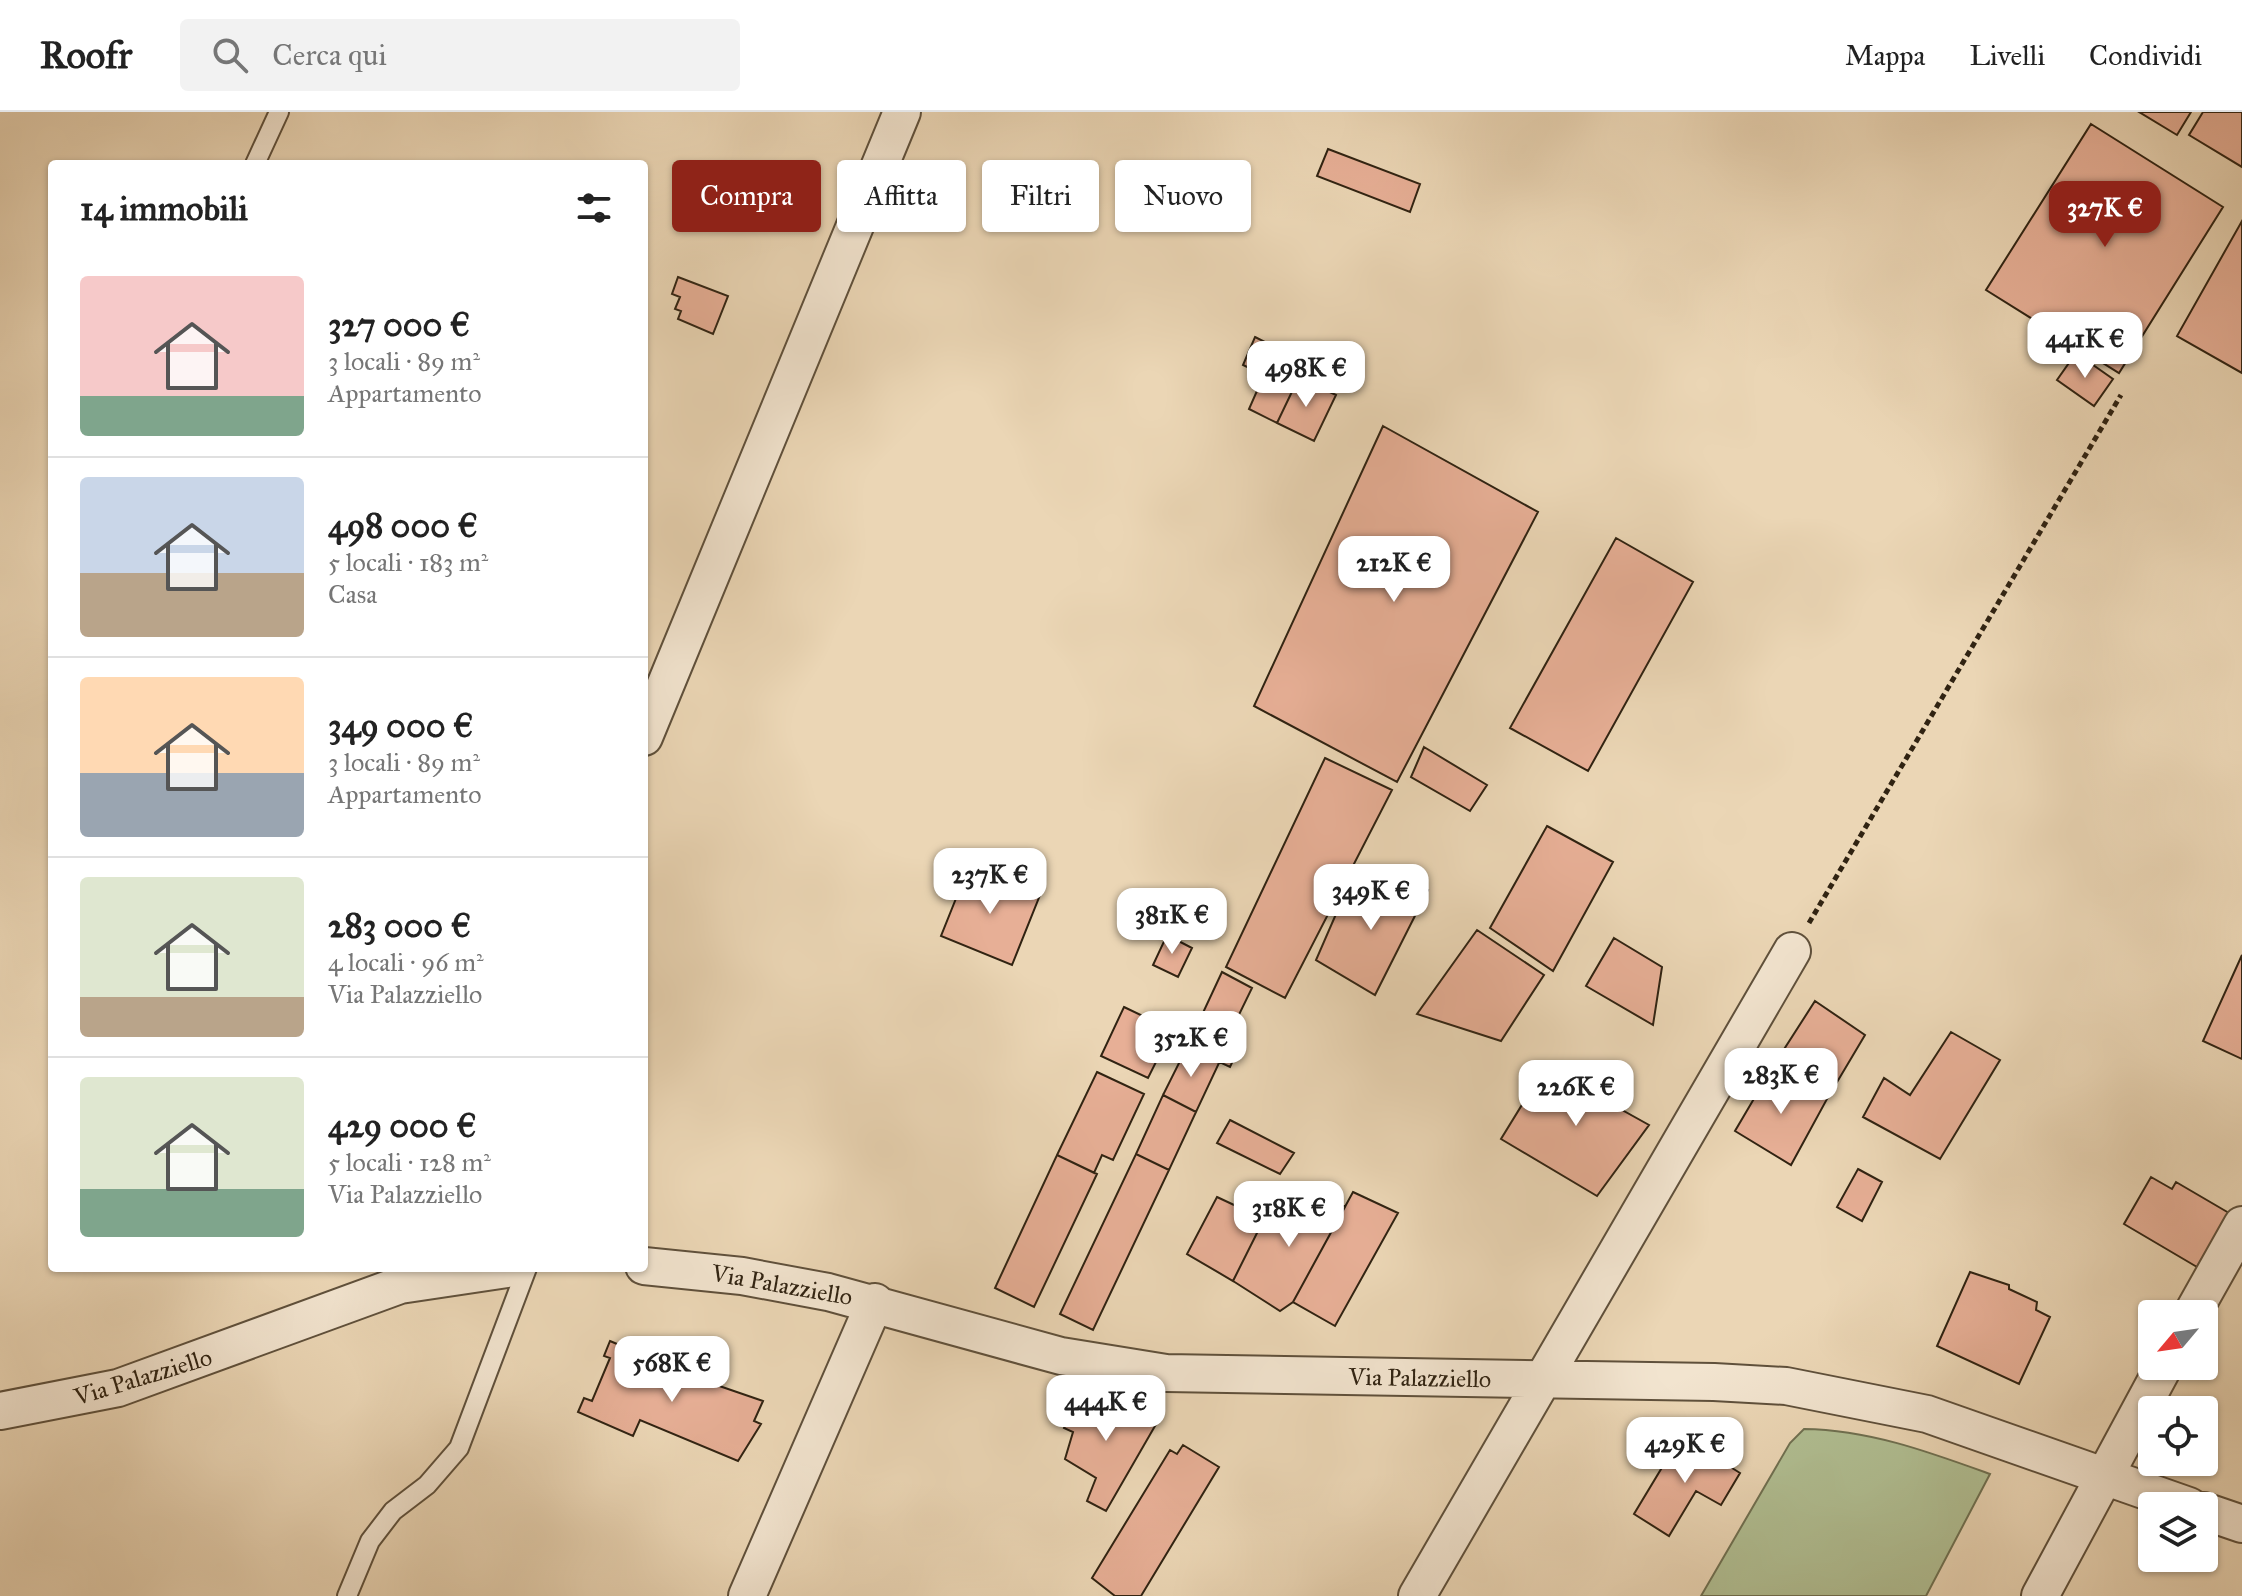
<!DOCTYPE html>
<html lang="it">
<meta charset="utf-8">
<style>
:root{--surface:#fff;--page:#f2f2f2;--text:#222;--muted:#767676;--line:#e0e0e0;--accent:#8f2418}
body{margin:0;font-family:"IM FELL Great Primer",serif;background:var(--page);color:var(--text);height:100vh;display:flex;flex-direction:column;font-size:30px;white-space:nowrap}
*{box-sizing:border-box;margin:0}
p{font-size:26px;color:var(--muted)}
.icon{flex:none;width:44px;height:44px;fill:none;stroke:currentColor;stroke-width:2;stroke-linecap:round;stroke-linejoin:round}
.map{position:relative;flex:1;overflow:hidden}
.sheet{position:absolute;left:48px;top:48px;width:600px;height:1112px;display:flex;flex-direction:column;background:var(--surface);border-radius:8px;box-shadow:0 2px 6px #0004}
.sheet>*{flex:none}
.guide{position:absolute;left:672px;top:48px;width:760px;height:72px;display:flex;gap:16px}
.needle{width:52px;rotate:241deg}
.buttons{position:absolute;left:2138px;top:1188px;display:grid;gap:16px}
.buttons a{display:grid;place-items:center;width:80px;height:80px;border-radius:8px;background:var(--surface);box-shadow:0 2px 6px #0004;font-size:40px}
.price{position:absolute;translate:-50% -68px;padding:0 18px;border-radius:16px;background:#fff;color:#222;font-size:26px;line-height:52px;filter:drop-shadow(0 2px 4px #0008)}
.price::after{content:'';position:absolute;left:50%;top:48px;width:24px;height:18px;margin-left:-12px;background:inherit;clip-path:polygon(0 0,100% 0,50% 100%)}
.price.selected{background:var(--accent);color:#fff}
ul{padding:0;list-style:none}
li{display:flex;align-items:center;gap:24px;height:200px;padding:0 32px}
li+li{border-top:2px solid var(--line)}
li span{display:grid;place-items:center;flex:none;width:224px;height:160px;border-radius:8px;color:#555}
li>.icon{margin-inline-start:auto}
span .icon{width:96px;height:96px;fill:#fffc;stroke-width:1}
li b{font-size:34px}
h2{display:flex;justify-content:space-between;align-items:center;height:96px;padding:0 32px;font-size:34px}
.tag{padding:0 28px;border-radius:8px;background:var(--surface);box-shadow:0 2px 6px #0004;font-size:28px;line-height:72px}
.tag.selected{background:var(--accent);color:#fff}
header{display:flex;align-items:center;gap:48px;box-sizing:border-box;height:112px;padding:0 40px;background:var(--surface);border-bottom:2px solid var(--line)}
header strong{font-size:38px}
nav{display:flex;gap:44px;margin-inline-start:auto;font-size:28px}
.search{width:560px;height:72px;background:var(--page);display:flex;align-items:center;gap:20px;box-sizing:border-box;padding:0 28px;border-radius:8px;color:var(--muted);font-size:30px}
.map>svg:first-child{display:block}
.green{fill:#b1bf93;stroke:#707152;stroke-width:2}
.building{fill:#e7af96;stroke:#302312;stroke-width:2}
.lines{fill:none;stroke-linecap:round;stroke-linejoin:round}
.service-casing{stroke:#5f503b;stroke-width:22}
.minor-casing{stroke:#5f503b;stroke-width:40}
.path{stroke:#302312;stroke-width:5;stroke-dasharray:6 4;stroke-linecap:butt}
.service{stroke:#f2e4cf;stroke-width:18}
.minor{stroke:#f2e4cf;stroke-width:36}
.labels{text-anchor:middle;stroke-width:8;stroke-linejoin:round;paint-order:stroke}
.street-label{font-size:24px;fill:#302312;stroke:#f2e4cf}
</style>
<header>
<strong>Roofr</strong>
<div class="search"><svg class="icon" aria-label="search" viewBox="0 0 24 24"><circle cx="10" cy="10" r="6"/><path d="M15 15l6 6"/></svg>Cerca qui</div>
<nav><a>Mappa</a><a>Livelli</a><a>Condividi</a></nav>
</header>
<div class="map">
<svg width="2242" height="1484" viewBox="0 0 2242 1484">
<rect width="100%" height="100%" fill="#ebd6b5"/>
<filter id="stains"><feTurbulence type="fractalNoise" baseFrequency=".0025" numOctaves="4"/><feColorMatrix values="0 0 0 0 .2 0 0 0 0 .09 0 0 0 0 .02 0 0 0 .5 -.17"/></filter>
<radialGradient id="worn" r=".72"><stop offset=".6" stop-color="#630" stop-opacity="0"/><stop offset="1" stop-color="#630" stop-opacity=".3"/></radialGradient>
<!-- green -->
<path class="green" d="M 1804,1317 C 1870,1318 1929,1340 1990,1362 L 1926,1484 L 1701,1484 L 1790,1331 Z"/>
<!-- building -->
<path class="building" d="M 2139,0 L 2191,0 L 2177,23 Z
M 2203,0 L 2242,0 L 2242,55 L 2189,23 Z
M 2091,12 L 2223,95 L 2119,261 L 1986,178 Z
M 1328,37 L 1420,72 L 1410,100 L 1317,64 Z
M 2242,109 L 2242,261 L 2177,224 Z
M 678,165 L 728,184 L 713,222 L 678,207 L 681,199 L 675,197 L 680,185 L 672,182 Z
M 1255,225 L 1279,237 L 1272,253 L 1299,265 L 1277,311 L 1249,297 L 1264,263 L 1243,253 Z
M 2076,241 L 2113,267 L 2094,294 L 2057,268 Z
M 1299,265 L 1336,283 L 1314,329 L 1277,311 Z
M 1383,314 L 1538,400 L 1397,670 L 1254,594 Z
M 1616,426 L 1693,470 L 1588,659 L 1510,616 Z
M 1424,635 L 1487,673 L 1470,699 L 1411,665 Z
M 1325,646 L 1392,678 L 1285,886 L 1226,855 Z
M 1547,714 L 1613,750 L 1553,859 L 1490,816 Z
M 969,754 L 1040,783 L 1012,853 L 941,824 Z
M 1407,763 L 1428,778 L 1375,883 L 1316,848 L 1343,786 L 1379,780 Z
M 1477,818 L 1544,863 L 1501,929 L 1417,902 Z
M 1167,823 L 1192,836 L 1178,865 L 1153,853 Z
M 1614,826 L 1662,855 L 1653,913 L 1586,874 Z
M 2242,843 L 2242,947 L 2203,929 Z
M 1222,860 L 1252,876 L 1231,919 L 1243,927 L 1230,955 L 1187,935 Z
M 1815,889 L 1865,923 L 1827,987 L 1772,956 Z
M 1124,895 L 1172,918 L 1148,966 L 1101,944 Z
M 1951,920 L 2000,948 L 1940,1047 L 1863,1005 L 1884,966 L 1910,983 Z
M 1187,935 L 1219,951 L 1196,1000 L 1163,983 Z
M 1547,952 L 1577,971 L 1585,959 L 1627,985 L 1624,999 L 1649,1013 L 1597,1084 L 1501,1027 Z
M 1772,956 L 1827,987 L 1791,1053 L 1735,1019 Z
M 1097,960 L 1144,982 L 1113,1048 L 1102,1043 L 1094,1061 L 1057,1043 Z
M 1163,983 L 1196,1000 L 1169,1058 L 1136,1042 Z
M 1230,1008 L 1294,1041 L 1280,1062 L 1217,1031 Z
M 1136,1042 L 1169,1058 L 1093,1218 L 1060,1202 Z
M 1057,1043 L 1097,1062 L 1034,1195 L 995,1176 Z
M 1858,1057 L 1882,1070 L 1862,1109 L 1837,1095 Z
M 2151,1065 L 2172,1077 L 2176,1070 L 2229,1101 L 2197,1155 L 2124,1112 Z
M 1302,1072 L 1345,1095 L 1293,1190 L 1280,1199 L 1233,1169 L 1264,1107 L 1282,1113 Z
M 1353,1080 L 1398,1101 L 1335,1214 L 1293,1190 Z
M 1217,1085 L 1264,1107 L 1233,1169 L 1187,1142 Z
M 1970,1160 L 2009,1173 L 2009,1177 L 2037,1190 L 2036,1198 L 2050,1205 L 2019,1272 L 1937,1234 Z
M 610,1229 L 699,1267 L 763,1289 L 754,1309 L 761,1312 L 738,1349 L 640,1308 L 633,1324 L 578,1300 L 584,1286 L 592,1289 L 610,1246 L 604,1244 Z
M 1079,1280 L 1159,1307 L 1106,1399 L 1087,1389 L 1096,1366 L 1065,1347 L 1073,1320 L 1064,1316 Z
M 1681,1324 L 1740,1361 L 1721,1393 L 1696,1379 L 1669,1424 L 1634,1402 Z
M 1183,1333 L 1219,1355 L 1141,1484 L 1115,1484 L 1092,1466 L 1170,1338 L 1177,1342 Z"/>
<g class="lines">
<!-- service casing -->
<g class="service-casing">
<path id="service" d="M 255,52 L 279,0
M 347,1484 L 370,1429 L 393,1399 L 427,1373 L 459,1336 L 527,1156"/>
</g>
<!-- minor casing -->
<g class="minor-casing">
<path id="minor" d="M 644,625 L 902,0
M 644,1154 L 742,1164 L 828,1180 L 1061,1244 L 1166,1261 L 1714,1270 L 1786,1274 L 1927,1302 L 2189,1394
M 2192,1202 L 2242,1113
M 0,1299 L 118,1276 L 400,1173 L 514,1156
M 2204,1399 L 2242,1412
M 747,1484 L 875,1190
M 1417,1484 L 1792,839
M 2040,1484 L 2164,1254"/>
</g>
<!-- path -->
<path class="path" d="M 1809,811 L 2121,283"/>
<!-- service -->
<use href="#service" class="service"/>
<!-- minor -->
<use href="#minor" class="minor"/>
</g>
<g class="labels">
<!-- street labels -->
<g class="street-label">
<text transform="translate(782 1173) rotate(10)" y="8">Via Palazziello</text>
<text transform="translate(143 1265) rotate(-17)" y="8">Via Palazziello</text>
<text transform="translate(1420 1266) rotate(1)" y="8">Via Palazziello</text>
</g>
</g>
<rect width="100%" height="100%" filter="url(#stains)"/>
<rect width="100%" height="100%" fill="url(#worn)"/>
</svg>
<div class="buttons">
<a><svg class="needle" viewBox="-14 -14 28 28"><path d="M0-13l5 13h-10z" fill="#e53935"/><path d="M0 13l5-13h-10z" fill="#767676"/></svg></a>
<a><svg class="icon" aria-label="locate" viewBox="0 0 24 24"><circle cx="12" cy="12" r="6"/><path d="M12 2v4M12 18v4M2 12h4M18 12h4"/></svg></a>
<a><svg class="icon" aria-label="layers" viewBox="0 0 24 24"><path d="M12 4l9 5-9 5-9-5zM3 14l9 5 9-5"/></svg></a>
</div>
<b class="price selected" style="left:2105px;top:137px">327K €</b>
<b class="price" style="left:2085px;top:268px">441K €</b>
<b class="price" style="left:1306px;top:297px">498K €</b>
<b class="price" style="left:1394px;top:492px">212K €</b>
<b class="price" style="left:990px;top:804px">237K €</b>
<b class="price" style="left:1371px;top:820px">349K €</b>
<b class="price" style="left:1172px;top:844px">381K €</b>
<b class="price" style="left:1191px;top:967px">352K €</b>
<b class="price" style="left:1781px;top:1004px">283K €</b>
<b class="price" style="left:1576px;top:1016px">226K €</b>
<b class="price" style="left:1289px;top:1137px">318K €</b>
<b class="price" style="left:672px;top:1292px">568K €</b>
<b class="price" style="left:1106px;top:1331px">444K €</b>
<b class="price" style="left:1685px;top:1373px">429K €</b>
<div class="guide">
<a class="tag selected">Compra</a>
<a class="tag">Affitta</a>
<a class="tag">Filtri</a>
<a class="tag">Nuovo</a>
</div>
<section class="sheet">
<h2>14 immobili<svg class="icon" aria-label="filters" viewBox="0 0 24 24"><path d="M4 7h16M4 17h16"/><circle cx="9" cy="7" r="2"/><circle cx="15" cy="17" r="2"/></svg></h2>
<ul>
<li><span style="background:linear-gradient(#f6c9c9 75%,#7fa58c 0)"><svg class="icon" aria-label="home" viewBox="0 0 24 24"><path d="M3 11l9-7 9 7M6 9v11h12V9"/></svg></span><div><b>327 000 €</b><p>3 locali · 89 m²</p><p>Appartamento</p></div></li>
<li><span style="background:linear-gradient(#c9d6e8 60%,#b9a48a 0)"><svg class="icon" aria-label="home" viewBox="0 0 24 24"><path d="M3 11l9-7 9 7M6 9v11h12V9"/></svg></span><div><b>498 000 €</b><p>5 locali · 183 m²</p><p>Casa</p></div></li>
<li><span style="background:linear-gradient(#ffd9b3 60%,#9aa5b1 0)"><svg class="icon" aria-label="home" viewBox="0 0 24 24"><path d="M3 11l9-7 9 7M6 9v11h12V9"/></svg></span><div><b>349 000 €</b><p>3 locali · 89 m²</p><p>Appartamento</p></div></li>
<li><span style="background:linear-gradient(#dfe7d0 75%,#b9a48a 0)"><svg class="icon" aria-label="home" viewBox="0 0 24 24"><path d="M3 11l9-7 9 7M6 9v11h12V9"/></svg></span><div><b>283 000 €</b><p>4 locali · 96 m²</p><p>Via Palazziello</p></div></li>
<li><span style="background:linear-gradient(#dfe7d0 70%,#7fa58c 0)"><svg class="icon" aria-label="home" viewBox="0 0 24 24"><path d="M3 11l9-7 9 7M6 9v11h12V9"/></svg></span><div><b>429 000 €</b><p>5 locali · 128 m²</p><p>Via Palazziello</p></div></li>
</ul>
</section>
</div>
